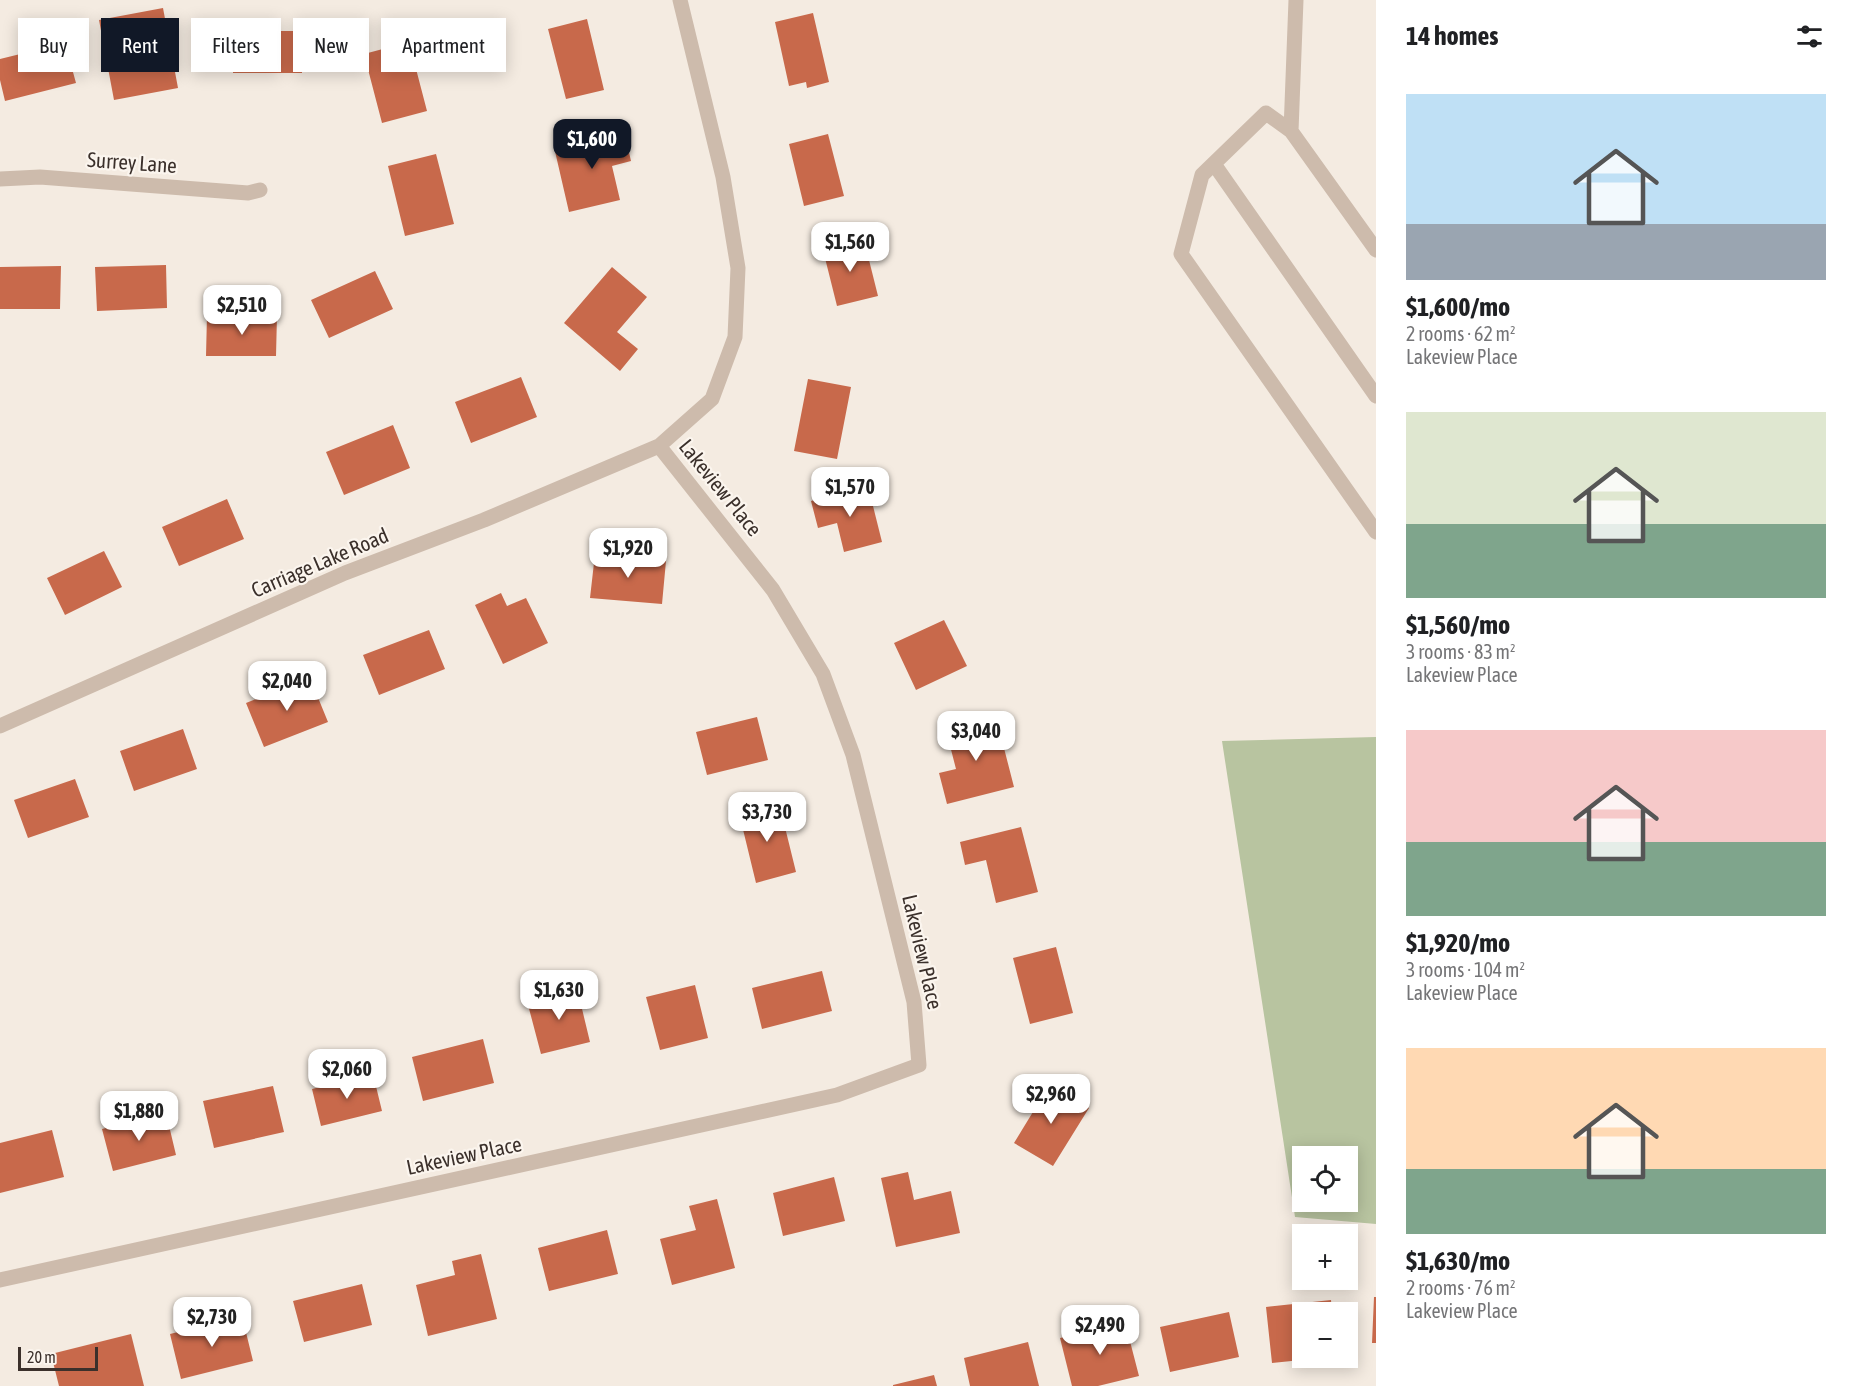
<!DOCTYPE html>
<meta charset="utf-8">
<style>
:root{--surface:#fff;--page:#f6f6f6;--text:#202124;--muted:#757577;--accent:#111827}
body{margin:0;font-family:"Asap Condensed",sans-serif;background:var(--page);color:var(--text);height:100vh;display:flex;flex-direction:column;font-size:22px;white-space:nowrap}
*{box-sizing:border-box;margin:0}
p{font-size:20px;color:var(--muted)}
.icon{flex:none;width:33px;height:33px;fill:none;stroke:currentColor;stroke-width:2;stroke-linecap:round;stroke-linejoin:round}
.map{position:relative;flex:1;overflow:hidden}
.panel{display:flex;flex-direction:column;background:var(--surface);width:480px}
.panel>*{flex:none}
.top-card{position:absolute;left:18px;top:18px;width:570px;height:54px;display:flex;gap:12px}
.buttons{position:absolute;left:1292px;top:1146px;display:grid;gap:12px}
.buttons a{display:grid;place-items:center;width:66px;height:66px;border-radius:0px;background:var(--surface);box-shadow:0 3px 15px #0003;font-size:30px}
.scale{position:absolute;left:18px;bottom:15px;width:80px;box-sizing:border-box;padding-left:6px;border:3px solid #3b302b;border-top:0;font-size:16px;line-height:21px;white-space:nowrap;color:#3b302b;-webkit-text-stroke:4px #fbf5ee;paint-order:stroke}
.price{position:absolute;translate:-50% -51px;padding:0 14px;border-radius:12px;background:#fff;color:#222;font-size:20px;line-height:39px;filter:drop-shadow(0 2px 3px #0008)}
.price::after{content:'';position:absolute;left:50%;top:36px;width:18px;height:14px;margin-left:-9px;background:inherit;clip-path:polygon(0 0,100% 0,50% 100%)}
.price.current{background:var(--accent);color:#fff}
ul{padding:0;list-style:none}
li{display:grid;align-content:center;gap:12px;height:318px;padding:0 30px}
li span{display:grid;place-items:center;height:186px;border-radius:0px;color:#555}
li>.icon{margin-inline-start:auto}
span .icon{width:108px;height:108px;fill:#fffc;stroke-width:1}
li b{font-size:26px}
h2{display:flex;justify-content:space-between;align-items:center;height:72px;padding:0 30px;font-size:26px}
.tag{padding:0 21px;border-radius:0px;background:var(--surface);box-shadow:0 3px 15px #0003;font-size:21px;line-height:54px}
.tag.current{background:var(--accent);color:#fff}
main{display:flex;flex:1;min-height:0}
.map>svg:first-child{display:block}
.green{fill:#b8c4a0;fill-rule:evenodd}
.building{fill:#c8694b}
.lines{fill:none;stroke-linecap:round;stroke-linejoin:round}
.minor{stroke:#cdbbac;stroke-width:15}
.labels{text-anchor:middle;stroke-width:4.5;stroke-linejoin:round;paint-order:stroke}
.street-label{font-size:21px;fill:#3b302b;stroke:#fbf5ee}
</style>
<main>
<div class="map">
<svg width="1376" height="1386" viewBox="0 0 1376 1386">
<rect width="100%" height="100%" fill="#f4ebe1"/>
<!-- green -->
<path class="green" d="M 1376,737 L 1376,1224 L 1295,1217 L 1222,741 ZM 1302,1156 L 1347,1156 L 1347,1202 L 1302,1202 Z"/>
<!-- building -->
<path class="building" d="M 163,8 L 178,88 L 114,100 L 99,20 Z
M 813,13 L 829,82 L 807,88 L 806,82 L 789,86 L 775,22 Z
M 587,19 L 604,90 L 566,99 L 548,29 Z
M 233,31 L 303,31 L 302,73 L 233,73 Z
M 409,42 L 427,111 L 382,123 L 364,54 Z
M 65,43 L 76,83 L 5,101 L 0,80 L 0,59 Z
M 624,131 L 631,161 L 612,166 L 620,200 L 569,212 L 554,147 Z
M 828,134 L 844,196 L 804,206 L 789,144 Z
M 436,154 L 454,224 L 405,236 L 388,166 Z
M 864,240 L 878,296 L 837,306 L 823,250 Z
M 166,265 L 167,308 L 97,311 L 95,267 Z
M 61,266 L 60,309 L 0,309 L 0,267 Z
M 612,267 L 647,297 L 617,332 L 638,349 L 620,371 L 564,323 Z
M 375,271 L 393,309 L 329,338 L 311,300 Z
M 207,315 L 277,315 L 276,356 L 206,356 Z
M 521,377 L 537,417 L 471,443 L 455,402 Z
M 808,379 L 851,387 L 837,459 L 794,451 Z
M 393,425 L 410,468 L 344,495 L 326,452 Z
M 868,486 L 882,542 L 844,552 L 837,523 L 818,528 L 811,501 Z
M 227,499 L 244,539 L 179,566 L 162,527 Z
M 104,551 L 122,587 L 65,615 L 47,578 Z
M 595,554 L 666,561 L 662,604 L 590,598 Z
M 501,593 L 507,606 L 526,598 L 548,643 L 503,664 L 475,605 Z
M 944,620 L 967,666 L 916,690 L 894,643 Z
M 429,630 L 445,669 L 379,695 L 363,655 Z
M 310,678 L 328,722 L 264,747 L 246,703 Z
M 757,717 L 768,760 L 707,775 L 696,732 Z
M 996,717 L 1014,787 L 947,804 L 939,773 L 956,769 L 946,730 Z
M 183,729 L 197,769 L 134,791 L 120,751 Z
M 75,779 L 89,817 L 28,838 L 14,800 Z
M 779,803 L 796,872 L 756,883 L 739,813 Z
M 1021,827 L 1038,892 L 996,903 L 986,860 L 965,865 L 960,842 Z
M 1056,947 L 1073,1013 L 1030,1024 L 1013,958 Z
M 822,971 L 832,1011 L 762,1029 L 752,988 Z
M 695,985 L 708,1038 L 660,1050 L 646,997 Z
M 577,988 L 590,1042 L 541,1054 L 527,1001 Z
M 483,1039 L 494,1083 L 423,1101 L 412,1057 Z
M 373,1074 L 382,1111 L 321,1126 L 312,1089 Z
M 1050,1084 L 1089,1108 L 1053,1166 L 1014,1143 Z
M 273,1086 L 284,1132 L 214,1148 L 203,1101 Z
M 166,1113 L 176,1155 L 113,1171 L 102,1129 Z
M 52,1130 L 64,1177 L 0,1193 L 0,1143 Z
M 908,1172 L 914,1200 L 951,1191 L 960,1233 L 896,1247 L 881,1178 Z
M 834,1177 L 845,1221 L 783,1236 L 773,1193 Z
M 717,1199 L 735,1268 L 672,1285 L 660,1239 L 696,1230 L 689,1206 Z
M 607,1230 L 618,1274 L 549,1291 L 538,1248 Z
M 481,1254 L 497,1319 L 428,1336 L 416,1285 L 455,1275 L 452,1261 Z
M 362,1284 L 372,1325 L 304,1342 L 293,1301 Z
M 1374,1297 L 1376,1297 L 1376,1343 L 1372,1343 Z
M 1331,1300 L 1332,1312 L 1302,1312 L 1302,1358 L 1311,1358 L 1311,1359 L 1272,1363 L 1266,1307 Z
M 1229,1312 L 1239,1357 L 1170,1372 L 1160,1327 Z
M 242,1316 L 253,1361 L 181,1379 L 170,1334 Z
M 1125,1322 L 1139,1376 L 1098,1386 L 1072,1386 L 1060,1338 Z
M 131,1334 L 144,1386 L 59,1386 L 51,1354 Z
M 1028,1342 L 1039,1386 L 970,1386 L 964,1358 Z
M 934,1375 L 937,1386 L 893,1386 L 893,1385 Z"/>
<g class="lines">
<!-- minor -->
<path class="minor" d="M 1291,131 L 1296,0
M 1214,164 L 1376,396
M 0,179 L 40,177 L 248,193 L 260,190
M 1376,250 L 1291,131 L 1266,113 L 1202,175 L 1181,254 L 1376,532
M 0,726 L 345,573 L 484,520 L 659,446
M 0,1280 L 837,1095 L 919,1065 L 914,1002 L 853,755 L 823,674 L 773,590 L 659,446 L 712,399 L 735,337 L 738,268 L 723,177 L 680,0"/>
</g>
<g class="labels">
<!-- street labels -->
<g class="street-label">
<text transform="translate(132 163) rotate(4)" y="7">Surrey Lane</text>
<text transform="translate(720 488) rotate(51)" y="7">Lakeview Place</text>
<text transform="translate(320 563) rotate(-23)" y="7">Carriage Lake Road</text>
<text transform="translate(922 952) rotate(77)" y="7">Lakeview Place</text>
<text transform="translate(464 1156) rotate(-12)" y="7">Lakeview Place</text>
</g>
</g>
</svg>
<div class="buttons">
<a><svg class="icon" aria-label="locate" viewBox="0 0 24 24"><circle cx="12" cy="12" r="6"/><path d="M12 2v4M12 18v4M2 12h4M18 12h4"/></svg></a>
<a>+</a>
<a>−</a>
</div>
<div class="scale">20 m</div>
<b class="price current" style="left:592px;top:170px">$1,600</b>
<b class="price" style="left:850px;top:273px">$1,560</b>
<b class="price" style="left:242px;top:336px">$2,510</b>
<b class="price" style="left:850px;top:518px">$1,570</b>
<b class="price" style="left:628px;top:579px">$1,920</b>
<b class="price" style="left:287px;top:712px">$2,040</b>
<b class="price" style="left:976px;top:762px">$3,040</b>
<b class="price" style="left:767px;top:843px">$3,730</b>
<b class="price" style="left:559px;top:1021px">$1,630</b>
<b class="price" style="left:347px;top:1100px">$2,060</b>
<b class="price" style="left:1051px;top:1125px">$2,960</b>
<b class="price" style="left:139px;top:1142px">$1,880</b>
<b class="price" style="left:212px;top:1348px">$2,730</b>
<b class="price" style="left:1100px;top:1356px">$2,490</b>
<div class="top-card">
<a class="tag">Buy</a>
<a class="tag current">Rent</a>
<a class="tag">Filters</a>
<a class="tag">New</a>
<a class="tag">Apartment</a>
</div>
</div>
<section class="panel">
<h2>14 homes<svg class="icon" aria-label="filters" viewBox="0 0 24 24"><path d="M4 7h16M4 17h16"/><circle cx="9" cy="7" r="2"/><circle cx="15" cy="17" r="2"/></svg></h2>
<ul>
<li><span style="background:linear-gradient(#bfe0f5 70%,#9aa5b1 0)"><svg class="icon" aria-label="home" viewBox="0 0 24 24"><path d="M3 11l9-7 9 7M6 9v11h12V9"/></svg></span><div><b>$1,600/mo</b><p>2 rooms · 62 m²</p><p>Lakeview Place</p></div></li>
<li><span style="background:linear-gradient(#dfe7d0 60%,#7fa58c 0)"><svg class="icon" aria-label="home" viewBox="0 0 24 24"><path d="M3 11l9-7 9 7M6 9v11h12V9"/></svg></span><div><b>$1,560/mo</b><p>3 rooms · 83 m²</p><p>Lakeview Place</p></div></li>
<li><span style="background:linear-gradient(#f6c9c9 60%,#7fa58c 0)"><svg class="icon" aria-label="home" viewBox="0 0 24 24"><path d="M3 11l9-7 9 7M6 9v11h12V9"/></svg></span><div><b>$1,920/mo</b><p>3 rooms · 104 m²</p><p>Lakeview Place</p></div></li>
<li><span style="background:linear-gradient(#ffd9b3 65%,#7fa58c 0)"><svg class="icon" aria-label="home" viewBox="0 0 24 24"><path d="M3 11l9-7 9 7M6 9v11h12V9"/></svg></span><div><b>$1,630/mo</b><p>2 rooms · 76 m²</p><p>Lakeview Place</p></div></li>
</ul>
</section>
</main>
